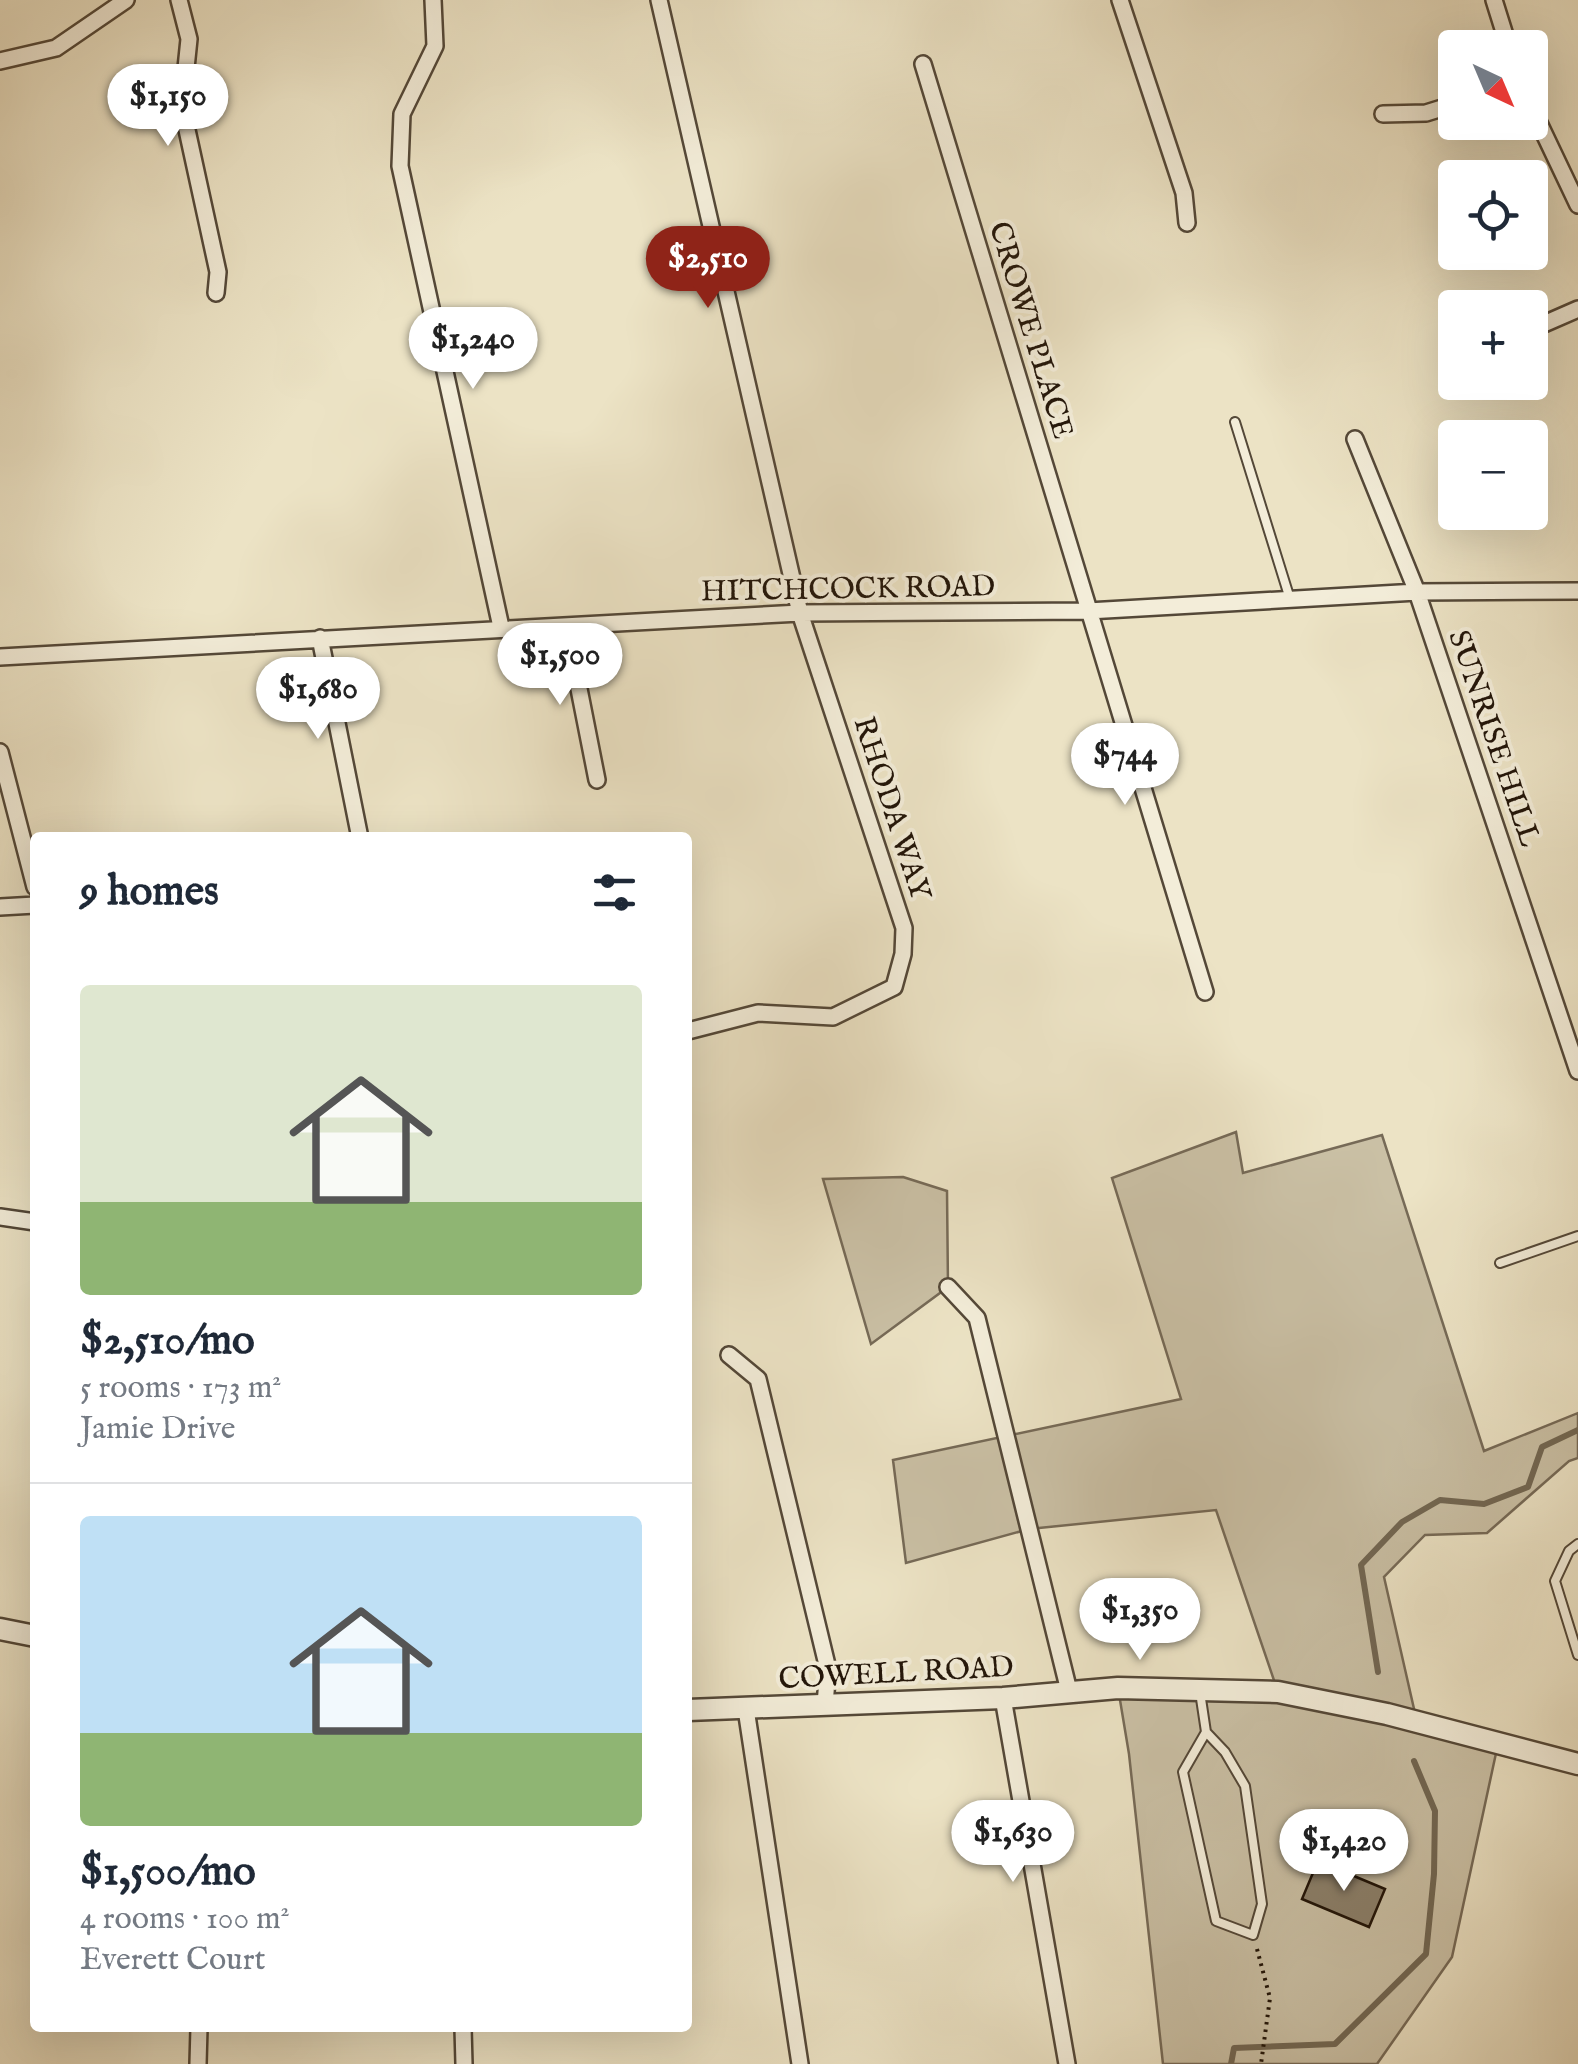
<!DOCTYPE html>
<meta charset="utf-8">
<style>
:root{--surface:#fff;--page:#f6f6f7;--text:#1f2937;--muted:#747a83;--line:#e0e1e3;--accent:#8f2418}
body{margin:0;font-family:"IM FELL English",serif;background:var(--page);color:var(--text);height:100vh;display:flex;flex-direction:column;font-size:38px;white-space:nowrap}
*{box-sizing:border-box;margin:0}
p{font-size:32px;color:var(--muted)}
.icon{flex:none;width:55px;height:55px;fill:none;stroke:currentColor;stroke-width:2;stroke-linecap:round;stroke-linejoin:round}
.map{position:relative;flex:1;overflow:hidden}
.details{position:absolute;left:30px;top:832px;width:662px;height:1200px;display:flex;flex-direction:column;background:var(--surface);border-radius:10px;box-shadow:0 10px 40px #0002}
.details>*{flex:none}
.needle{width:65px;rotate:136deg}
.fabs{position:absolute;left:1438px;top:30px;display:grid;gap:20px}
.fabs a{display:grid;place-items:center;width:110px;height:110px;border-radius:10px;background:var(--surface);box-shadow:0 10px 40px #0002;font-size:50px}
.price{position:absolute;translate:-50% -85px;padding:0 22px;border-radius:35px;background:#fff;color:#222;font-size:32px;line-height:65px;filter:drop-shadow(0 2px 5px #0008)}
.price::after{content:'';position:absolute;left:50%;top:60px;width:30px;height:22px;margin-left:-15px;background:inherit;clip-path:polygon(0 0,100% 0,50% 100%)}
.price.current{background:var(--accent);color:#fff}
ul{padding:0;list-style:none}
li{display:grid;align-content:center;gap:20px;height:530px;padding:0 50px}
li+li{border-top:2px solid var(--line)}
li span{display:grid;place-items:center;height:310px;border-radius:10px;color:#555}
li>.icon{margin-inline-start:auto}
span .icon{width:180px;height:180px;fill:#fffc;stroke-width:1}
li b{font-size:42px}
h2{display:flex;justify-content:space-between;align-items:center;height:120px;padding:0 50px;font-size:42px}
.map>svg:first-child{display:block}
.green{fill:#cac0a5;stroke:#766a57;stroke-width:2.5}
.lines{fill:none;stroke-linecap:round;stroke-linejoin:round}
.stream{stroke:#726753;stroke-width:6}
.building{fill:#8b806b;stroke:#221509;stroke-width:2.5}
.service-casing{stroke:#544838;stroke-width:12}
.minor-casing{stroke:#544838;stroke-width:20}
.tertiary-casing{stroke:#544838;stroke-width:25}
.path{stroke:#221509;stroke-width:4;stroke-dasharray:2.5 5;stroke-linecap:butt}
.service{stroke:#f3edd9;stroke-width:8}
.minor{stroke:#f3edd9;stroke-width:15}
.tertiary{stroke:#f3edd9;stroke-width:20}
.labels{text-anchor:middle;stroke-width:8;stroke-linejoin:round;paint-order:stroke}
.street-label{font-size:30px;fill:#221509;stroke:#f3edd9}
</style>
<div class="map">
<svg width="1578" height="2064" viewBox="0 0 1578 2064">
<rect width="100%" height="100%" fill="#ece3c5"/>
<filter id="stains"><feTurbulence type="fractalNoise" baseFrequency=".002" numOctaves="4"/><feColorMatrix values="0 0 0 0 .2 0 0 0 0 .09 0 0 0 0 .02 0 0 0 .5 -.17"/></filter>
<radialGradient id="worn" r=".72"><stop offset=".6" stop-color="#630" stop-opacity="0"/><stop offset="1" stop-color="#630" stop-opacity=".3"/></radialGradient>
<!-- green -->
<path class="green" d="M 1236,1132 L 1243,1173 L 1382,1135 L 1484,1451 L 1578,1413 L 1578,1458 L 1569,1461 L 1487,1533 L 1425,1535 L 1384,1577 L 1417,1722 L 1498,1744 L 1452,1957 L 1377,2064 L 1163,2064 L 1129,1754 L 1118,1688 L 1278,1692 L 1216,1510 L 1029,1529 L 906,1563 L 893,1460 L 1181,1399 L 1112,1178 Z
M 903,1177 L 947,1191 L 948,1287 L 871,1344 L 823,1179 Z"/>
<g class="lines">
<!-- stream -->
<path class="stream" d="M 1378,1672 L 1361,1565 L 1402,1522 L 1440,1500 L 1484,1504 L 1528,1487 L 1542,1447 L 1578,1430
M 1231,2064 L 1234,2048 L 1335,2044 L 1426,1954 L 1434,1874 L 1435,1811 L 1414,1761"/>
</g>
<!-- building -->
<path class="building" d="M 1318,1861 L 1385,1889 L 1369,1927 L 1302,1899 Z"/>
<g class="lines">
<!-- service casing -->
<g class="service-casing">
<path id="service" d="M 1235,422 L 1290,599
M 1500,1263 L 1578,1236
M 1578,1544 L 1569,1551 L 1555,1581 L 1578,1655
M 1200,1692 L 1206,1732 L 1225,1752 L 1245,1786 L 1262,1904 L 1253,1935 L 1216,1921 L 1183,1772 L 1206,1732"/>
</g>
<!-- minor casing -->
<g class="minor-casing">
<path id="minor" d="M 179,0 L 189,39 L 182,107 L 218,272 L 216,293
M 433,0 L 435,46 L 402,114 L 400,166 L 501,627
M 659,0 L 800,613 L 904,928 L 903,954 L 894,987 L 833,1017 L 758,1013 L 688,1031
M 1120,0 L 1184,193 L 1187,223
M 1494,0 L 1509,48
M 0,61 L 56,48 L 126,0
M 923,64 L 1205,992
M 1530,104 L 1578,205
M 1383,114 L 1426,113 L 1455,104
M 1530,330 L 1578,309
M 1355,439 L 1417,592 L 1578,1071
M 567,628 L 597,780
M 320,638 L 360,838
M 0,657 L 800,613 L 1088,611 L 1417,592 L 1578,591
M 0,752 L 35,887
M 0,907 L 35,905
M 0,1217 L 35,1222
M 948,1287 L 977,1318 L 1069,1691
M 729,1355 L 758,1379 L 828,1669 L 825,1704
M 1003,1698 L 1067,2064
M 746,1709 L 800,2064
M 463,2028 L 464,2064
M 198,2064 L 199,2028"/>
</g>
<!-- tertiary casing -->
<g class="tertiary-casing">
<path id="tertiary" d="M 0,1629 L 35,1636
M 688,1710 L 1003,1698 L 1118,1688 L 1278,1692 L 1387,1714 L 1578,1764"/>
</g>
<!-- path -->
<path class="path" d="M 1257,1949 L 1270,1998 L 1261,2064"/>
<!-- service -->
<use href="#service" class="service"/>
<!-- minor -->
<use href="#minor" class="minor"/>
<!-- tertiary -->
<use href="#tertiary" class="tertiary"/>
</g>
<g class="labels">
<!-- street labels -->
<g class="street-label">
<text transform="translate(1032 330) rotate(73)" y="10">CROWE PLACE</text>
<text transform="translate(848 588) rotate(-1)" y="10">HITCHCOCK ROAD</text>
<text transform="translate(1495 738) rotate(71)" y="10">SUNRISE HILL</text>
<text transform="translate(893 808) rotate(72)" y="10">RHODA WAY</text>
<text transform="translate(896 1672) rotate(-3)" y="10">COWELL ROAD</text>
</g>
</g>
<rect width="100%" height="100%" filter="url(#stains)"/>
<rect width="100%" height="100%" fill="url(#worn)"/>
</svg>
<div class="fabs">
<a><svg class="needle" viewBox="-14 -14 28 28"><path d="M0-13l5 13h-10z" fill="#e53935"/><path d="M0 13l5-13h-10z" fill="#747a83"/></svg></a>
<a><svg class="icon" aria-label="locate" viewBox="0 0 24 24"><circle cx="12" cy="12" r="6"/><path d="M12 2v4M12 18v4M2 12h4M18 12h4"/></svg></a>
<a>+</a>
<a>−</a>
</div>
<b class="price" style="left:168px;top:149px">$1,150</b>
<b class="price current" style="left:708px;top:311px">$2,510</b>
<b class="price" style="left:473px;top:392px">$1,240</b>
<b class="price" style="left:560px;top:708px">$1,500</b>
<b class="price" style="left:318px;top:742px">$1,680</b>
<b class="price" style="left:1125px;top:808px">$744</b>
<b class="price" style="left:1140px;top:1663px">$1,350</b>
<b class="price" style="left:1013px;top:1885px">$1,630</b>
<b class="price" style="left:1344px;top:1894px">$1,420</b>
<section class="details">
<h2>9 homes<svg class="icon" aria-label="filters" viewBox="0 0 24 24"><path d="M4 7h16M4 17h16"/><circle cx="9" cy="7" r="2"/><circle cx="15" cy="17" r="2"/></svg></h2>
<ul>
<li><span style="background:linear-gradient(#dfe7d0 70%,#8fb573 0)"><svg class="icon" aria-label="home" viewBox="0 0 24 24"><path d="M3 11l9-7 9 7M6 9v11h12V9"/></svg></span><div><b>$2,510/mo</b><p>5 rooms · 173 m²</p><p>Jamie Drive</p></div></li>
<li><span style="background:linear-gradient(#bfe0f5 70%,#8fb573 0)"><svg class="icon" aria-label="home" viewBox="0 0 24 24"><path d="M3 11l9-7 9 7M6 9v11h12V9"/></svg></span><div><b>$1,500/mo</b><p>4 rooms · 100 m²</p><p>Everett Court</p></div></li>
</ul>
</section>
</div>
